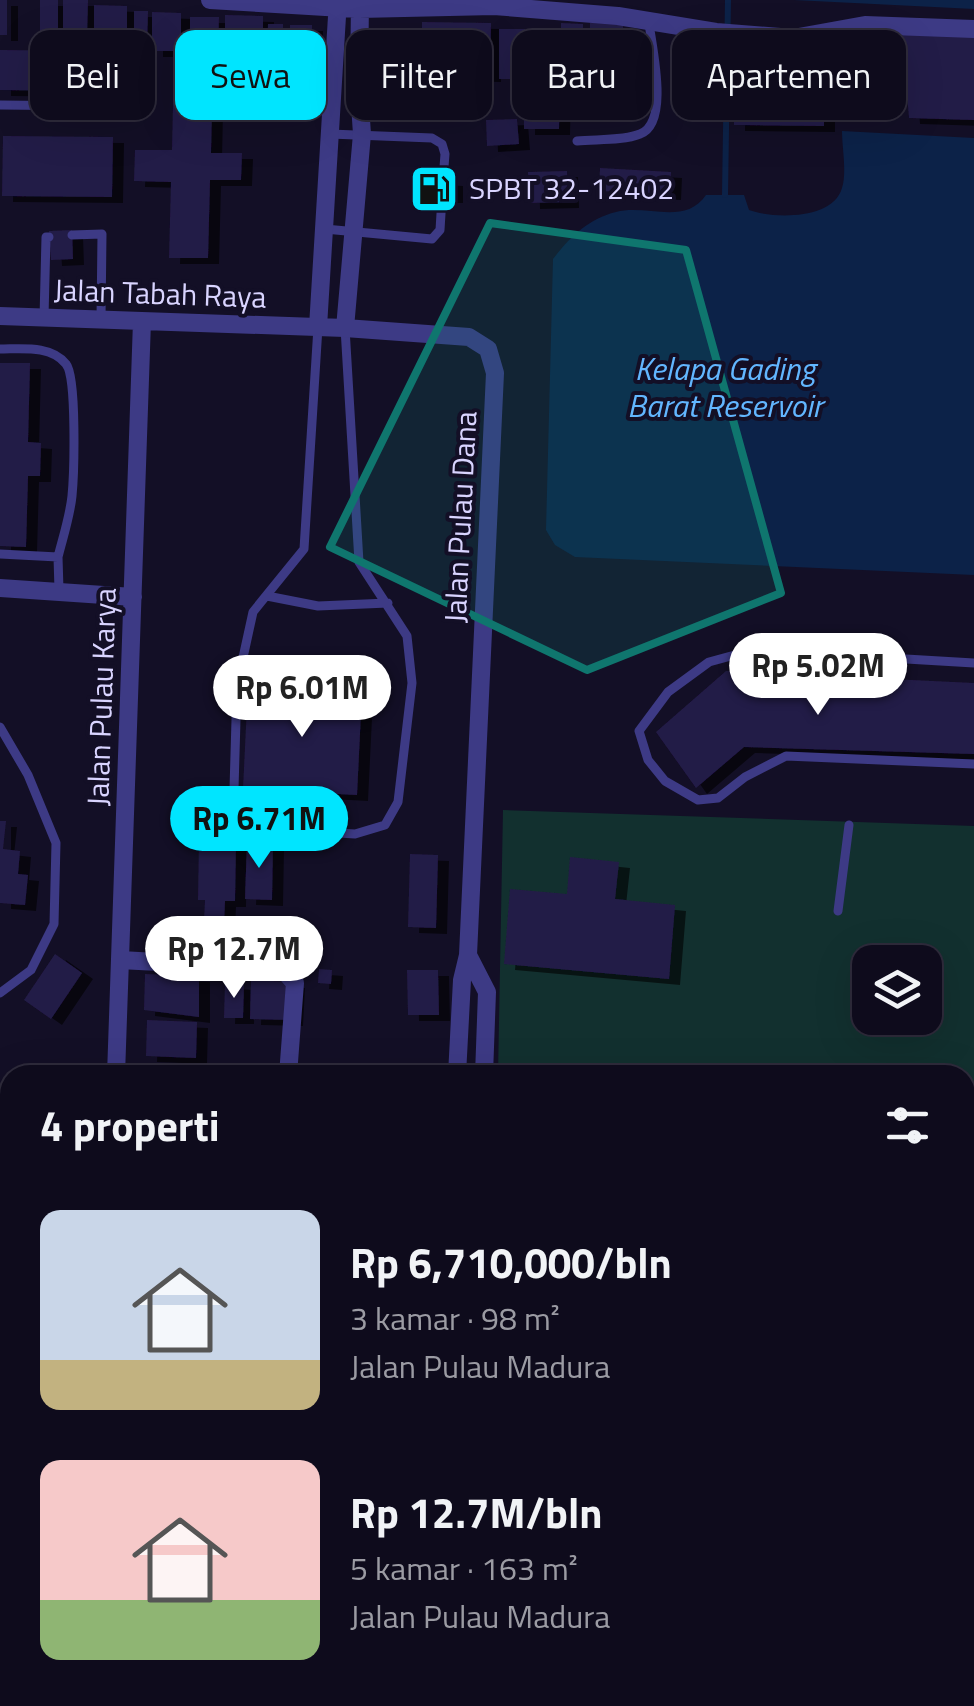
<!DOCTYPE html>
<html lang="id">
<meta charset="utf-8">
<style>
:root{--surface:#0e0b1c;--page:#171425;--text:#f1f3f6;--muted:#9b9ba3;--line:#2e2b3b;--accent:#00e5ff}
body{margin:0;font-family:"Titillium Web",sans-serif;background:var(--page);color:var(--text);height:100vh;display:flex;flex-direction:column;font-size:38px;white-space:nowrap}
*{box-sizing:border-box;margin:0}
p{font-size:32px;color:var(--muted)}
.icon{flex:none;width:55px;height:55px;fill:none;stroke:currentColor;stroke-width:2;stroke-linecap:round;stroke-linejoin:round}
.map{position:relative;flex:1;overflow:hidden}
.panel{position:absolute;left:0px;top:1065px;width:975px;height:642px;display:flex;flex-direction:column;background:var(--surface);border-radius:30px 30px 0 0;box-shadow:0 10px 40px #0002,0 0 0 2px var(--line)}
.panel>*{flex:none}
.hud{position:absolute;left:30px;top:30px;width:915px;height:90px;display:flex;gap:20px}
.controls{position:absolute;left:852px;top:945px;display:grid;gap:20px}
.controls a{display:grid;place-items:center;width:90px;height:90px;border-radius:20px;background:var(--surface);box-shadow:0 10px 40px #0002,0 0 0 2px var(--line);font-size:50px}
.price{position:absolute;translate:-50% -85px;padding:0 22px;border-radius:35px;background:#fff;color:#222;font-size:32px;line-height:65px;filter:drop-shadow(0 2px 5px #0008)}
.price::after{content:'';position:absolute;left:50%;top:60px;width:30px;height:22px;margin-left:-15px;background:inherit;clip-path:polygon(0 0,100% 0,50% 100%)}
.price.active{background:var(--accent);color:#111}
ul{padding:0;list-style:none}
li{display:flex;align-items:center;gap:30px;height:250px;padding:0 40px}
li span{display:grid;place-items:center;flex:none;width:280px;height:200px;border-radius:20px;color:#555}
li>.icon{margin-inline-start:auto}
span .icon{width:120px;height:120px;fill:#fffc;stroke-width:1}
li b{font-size:42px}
h2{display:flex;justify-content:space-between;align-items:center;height:120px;padding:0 40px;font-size:42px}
.tag{padding:0 35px;border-radius:20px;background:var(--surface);box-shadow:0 10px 40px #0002,0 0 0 2px var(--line);font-size:35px;line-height:90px}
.tag.active{background:var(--accent);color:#111}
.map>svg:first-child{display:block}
.green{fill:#12302f;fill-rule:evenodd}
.water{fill:#0c2248}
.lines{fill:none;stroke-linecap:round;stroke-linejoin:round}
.stream{stroke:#0c2248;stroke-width:6}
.building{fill:#241b47;filter:url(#shadow)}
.service{stroke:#3d3a85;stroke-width:9}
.minor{stroke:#3d3a85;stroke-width:18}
.marked{fill:#0f766e;fill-opacity:0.2;stroke:#0f766e;stroke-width:8;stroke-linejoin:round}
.labels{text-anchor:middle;stroke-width:8;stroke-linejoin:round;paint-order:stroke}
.poi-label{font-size:30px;fill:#d9d4ff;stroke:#130f26;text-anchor:start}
.street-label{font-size:30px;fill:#d9d4ff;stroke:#130f26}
.water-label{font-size:32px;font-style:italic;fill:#62b6ff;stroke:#130f26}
</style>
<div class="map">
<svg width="974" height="1706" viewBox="0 0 974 1706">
<defs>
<filter id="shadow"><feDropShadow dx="11" dy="6" stdDeviation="0" flood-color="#0009"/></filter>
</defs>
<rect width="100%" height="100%" fill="#130f26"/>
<!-- green -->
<path class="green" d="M 503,810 L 974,826 L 974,1394 L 965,1394 L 965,1075 L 498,1075 ZM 870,962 L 925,962 L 925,1018 L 870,1018 Z"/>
<!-- water -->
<path class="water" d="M 794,0 L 974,0 L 974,9 Z
M 842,131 L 974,138 L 974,575 L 575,557 L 555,545 L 546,530 L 553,259 C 570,237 588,219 616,212 C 647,204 685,226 706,195 L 744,195 L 749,210 C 773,219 833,220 842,188 C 847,172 842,148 842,131 Z"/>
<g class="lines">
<!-- stream -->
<path class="stream" d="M 725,195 L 728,0"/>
</g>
<!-- building -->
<path class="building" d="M 0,0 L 7,0 L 7,35 L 0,35 Z
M 40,0 L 58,0 L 58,35 L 40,35 Z
M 63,0 L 88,0 L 87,36 L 63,36 Z
M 94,5 L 127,6 L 127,47 L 94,46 Z
M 134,11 L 148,11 L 147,45 L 134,45 Z
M 152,12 L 181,13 L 181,51 L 152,51 Z
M 225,15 L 263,16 L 263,49 L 225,49 Z
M 190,17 L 219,17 L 218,49 L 190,49 Z
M 422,22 L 491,23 L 490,76 L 421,75 Z
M 561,23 L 583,24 L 583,81 L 561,81 Z
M 590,23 L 623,23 L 623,81 L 590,81 Z
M 268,24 L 283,24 L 283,52 L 267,52 Z
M 290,25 L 312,25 L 312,52 L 290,52 Z
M 499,29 L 525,29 L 525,79 L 499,79 Z
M 532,30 L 554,30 L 554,79 L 532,79 Z
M 902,32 L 974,35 L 974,120 L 909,118 Z
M 0,50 L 88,51 L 88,91 L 0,90 Z
M 174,59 L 213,60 L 211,153 L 242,153 L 241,180 L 210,180 L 208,258 L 169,258 L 171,182 L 134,181 L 135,150 L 172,150 Z
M 734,67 L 824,68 L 824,126 L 734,125 Z
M 524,87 L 560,87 L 559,129 L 524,129 Z
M 616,92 L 643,92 L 642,107 L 616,107 Z
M 517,119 L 519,144 L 487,146 L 486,120 Z
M 3,136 L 113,137 L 112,197 L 2,196 Z
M 600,168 L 671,172 L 670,194 L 599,191 Z
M 567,171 L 568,202 L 529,203 L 528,172 Z
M 416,178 L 452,180 L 452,197 L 416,197 Z
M 72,230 L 73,259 L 51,260 L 49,231 Z
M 0,363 L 30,363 L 28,442 L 41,443 L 40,476 L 28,476 L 26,547 L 0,546 Z
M 726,671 L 974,683 L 974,754 L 744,747 L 696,788 L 656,732 Z
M 248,685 L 362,692 L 357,795 L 243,789 Z
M 0,821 L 6,821 L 3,849 L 20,851 L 18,874 L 28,875 L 25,905 L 0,903 Z
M 199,840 L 236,841 L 235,901 L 225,901 L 224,923 L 204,922 L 205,900 L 198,900 Z
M 247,842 L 273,843 L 272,900 L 245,899 Z
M 410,854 L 438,855 L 436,928 L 408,927 Z
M 570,857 L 619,862 L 615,899 L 675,905 L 669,979 L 504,964 L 510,889 L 567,894 Z
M 55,954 L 82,973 L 51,1019 L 24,1000 Z
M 319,969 L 332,970 L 331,984 L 318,983 Z
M 407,970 L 438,970 L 439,1015 L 408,1015 Z
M 145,974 L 199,976 L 199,1017 L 144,1010 Z
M 251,980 L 294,982 L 292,1020 L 250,1019 Z
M 225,983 L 244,984 L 243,1018 L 224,1018 Z
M 147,1020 L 197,1022 L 196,1058 L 146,1056 Z
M 154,1063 L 188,1064 L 188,1075 L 154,1075 Z
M 0,1260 L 8,1260 L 5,1297 L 0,1297 Z
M 0,1319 L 10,1320 L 10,1382 L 0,1381 Z
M 0,1411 L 10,1411 L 10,1460 L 0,1460 Z
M 965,1454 L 974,1454 L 974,1520 L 965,1520 Z
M 965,1689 L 974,1690 L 974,1706 L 937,1706 L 938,1698 L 965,1698 Z
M 854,1698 L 909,1698 L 909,1706 L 854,1706 Z
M 89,1701 L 126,1702 L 126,1706 L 89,1706 Z"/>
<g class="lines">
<!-- service -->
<path class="service" d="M 0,105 L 95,106
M 330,134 L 432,138 L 442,144 L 445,154 L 443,180
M 577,141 C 595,139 623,141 640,134 C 670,123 652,48 649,23
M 325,229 L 432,239 L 440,230 L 442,197
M 72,235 L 102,234 L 101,319
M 44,318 L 46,237 L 49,237
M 318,327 L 304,549 L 253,612 L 237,685 L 234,789 L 241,811 L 259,828 L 355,834 L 385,825 L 398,802 L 412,683 L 407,636 L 359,562 L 345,328
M 0,349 C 22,349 51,345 66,364 C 77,377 74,475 72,496 C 70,516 63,537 58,557 L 0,554
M 58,557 L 59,590
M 267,596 L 318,606 L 388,603
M 974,663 L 753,650 L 709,662 L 668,692 L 639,731 L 648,760 L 665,781 L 698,800 L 718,798 L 745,777 L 786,756 L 974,764
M 0,727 L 28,775 L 56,843 L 54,924 L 31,970 L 0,993
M 838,911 L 849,825
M 0,1125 L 10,1125
M 636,1698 L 637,1706
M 492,1706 L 492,1698
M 783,1706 L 783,1698"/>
<!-- minor -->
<path class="minor" d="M 210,0 L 359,9 L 494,6 L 618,16 L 716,32 L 793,38 L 865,25 L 974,29
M 0,316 L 345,328 L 469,337 L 488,349 L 495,373 L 468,955 L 462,980 L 457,1075
M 318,327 L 338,0
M 345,328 L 362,134 L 359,90 L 360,0
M 0,588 L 133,597
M 468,955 L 487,992 L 484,1075
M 120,960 L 271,968 L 286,973 L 295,983 L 288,1075
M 116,1075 L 142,321
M 0,1245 L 10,1245
M 0,1394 L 10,1394
M 965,1433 L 974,1434
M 965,1611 L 974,1611
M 400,1698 L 422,1699
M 34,1706 L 35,1698
M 456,1706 L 457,1698
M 832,1706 L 832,1698"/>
</g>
<!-- marked area -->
<path class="marked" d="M 490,223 L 686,250 L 781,593 L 587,670 L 330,547 Z"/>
<!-- icons -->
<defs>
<g id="fuel-square" transform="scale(2.5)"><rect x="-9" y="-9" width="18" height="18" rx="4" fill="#00e5ff" stroke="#130f26"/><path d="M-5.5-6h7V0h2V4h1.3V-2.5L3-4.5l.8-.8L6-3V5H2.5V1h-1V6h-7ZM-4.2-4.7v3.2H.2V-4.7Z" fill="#111"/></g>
</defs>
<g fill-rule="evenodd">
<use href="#fuel-square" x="434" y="189"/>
</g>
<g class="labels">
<!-- poi labels -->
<g class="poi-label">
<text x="469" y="199">SPBT 32-12402</text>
</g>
<!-- street labels -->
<g class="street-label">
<text transform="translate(160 294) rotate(2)" y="10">Jalan Tabah Raya</text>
<text transform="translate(461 517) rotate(-87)" y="10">Jalan Pulau Dana</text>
<text transform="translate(102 697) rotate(-88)" y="10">Jalan Pulau Karya</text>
</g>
<!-- water labels -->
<g class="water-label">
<text x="725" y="380">Kelapa Gading<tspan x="725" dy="37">Barat Reservoir</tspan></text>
</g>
</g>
</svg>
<div class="controls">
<a><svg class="icon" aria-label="layers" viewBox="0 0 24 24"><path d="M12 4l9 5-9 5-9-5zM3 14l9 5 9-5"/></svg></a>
</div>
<b class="price" style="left:818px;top:718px">Rp 5.02M</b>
<b class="price" style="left:302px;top:740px">Rp 6.01M</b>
<b class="price active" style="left:259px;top:871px">Rp 6.71M</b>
<b class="price" style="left:234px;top:1001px">Rp 12.7M</b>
<div class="hud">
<a class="tag">Beli</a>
<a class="tag active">Sewa</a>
<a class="tag">Filter</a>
<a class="tag">Baru</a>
<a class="tag">Apartemen</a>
</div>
<section class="panel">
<h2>4 properti<svg class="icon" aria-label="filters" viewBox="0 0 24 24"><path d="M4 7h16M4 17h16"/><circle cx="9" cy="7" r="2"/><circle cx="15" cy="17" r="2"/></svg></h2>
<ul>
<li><span style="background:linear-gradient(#c9d6e8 75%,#c2b280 0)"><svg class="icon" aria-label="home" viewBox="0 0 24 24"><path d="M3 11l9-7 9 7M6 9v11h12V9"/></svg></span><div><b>Rp 6,710,000/bln</b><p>3 kamar · 98 m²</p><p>Jalan Pulau Madura</p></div></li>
<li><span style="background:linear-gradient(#f6c9c9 70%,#8fb573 0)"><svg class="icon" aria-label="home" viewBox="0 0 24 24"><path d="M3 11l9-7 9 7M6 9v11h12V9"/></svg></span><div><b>Rp 12.7M/bln</b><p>5 kamar · 163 m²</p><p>Jalan Pulau Madura</p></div></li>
</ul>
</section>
</div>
